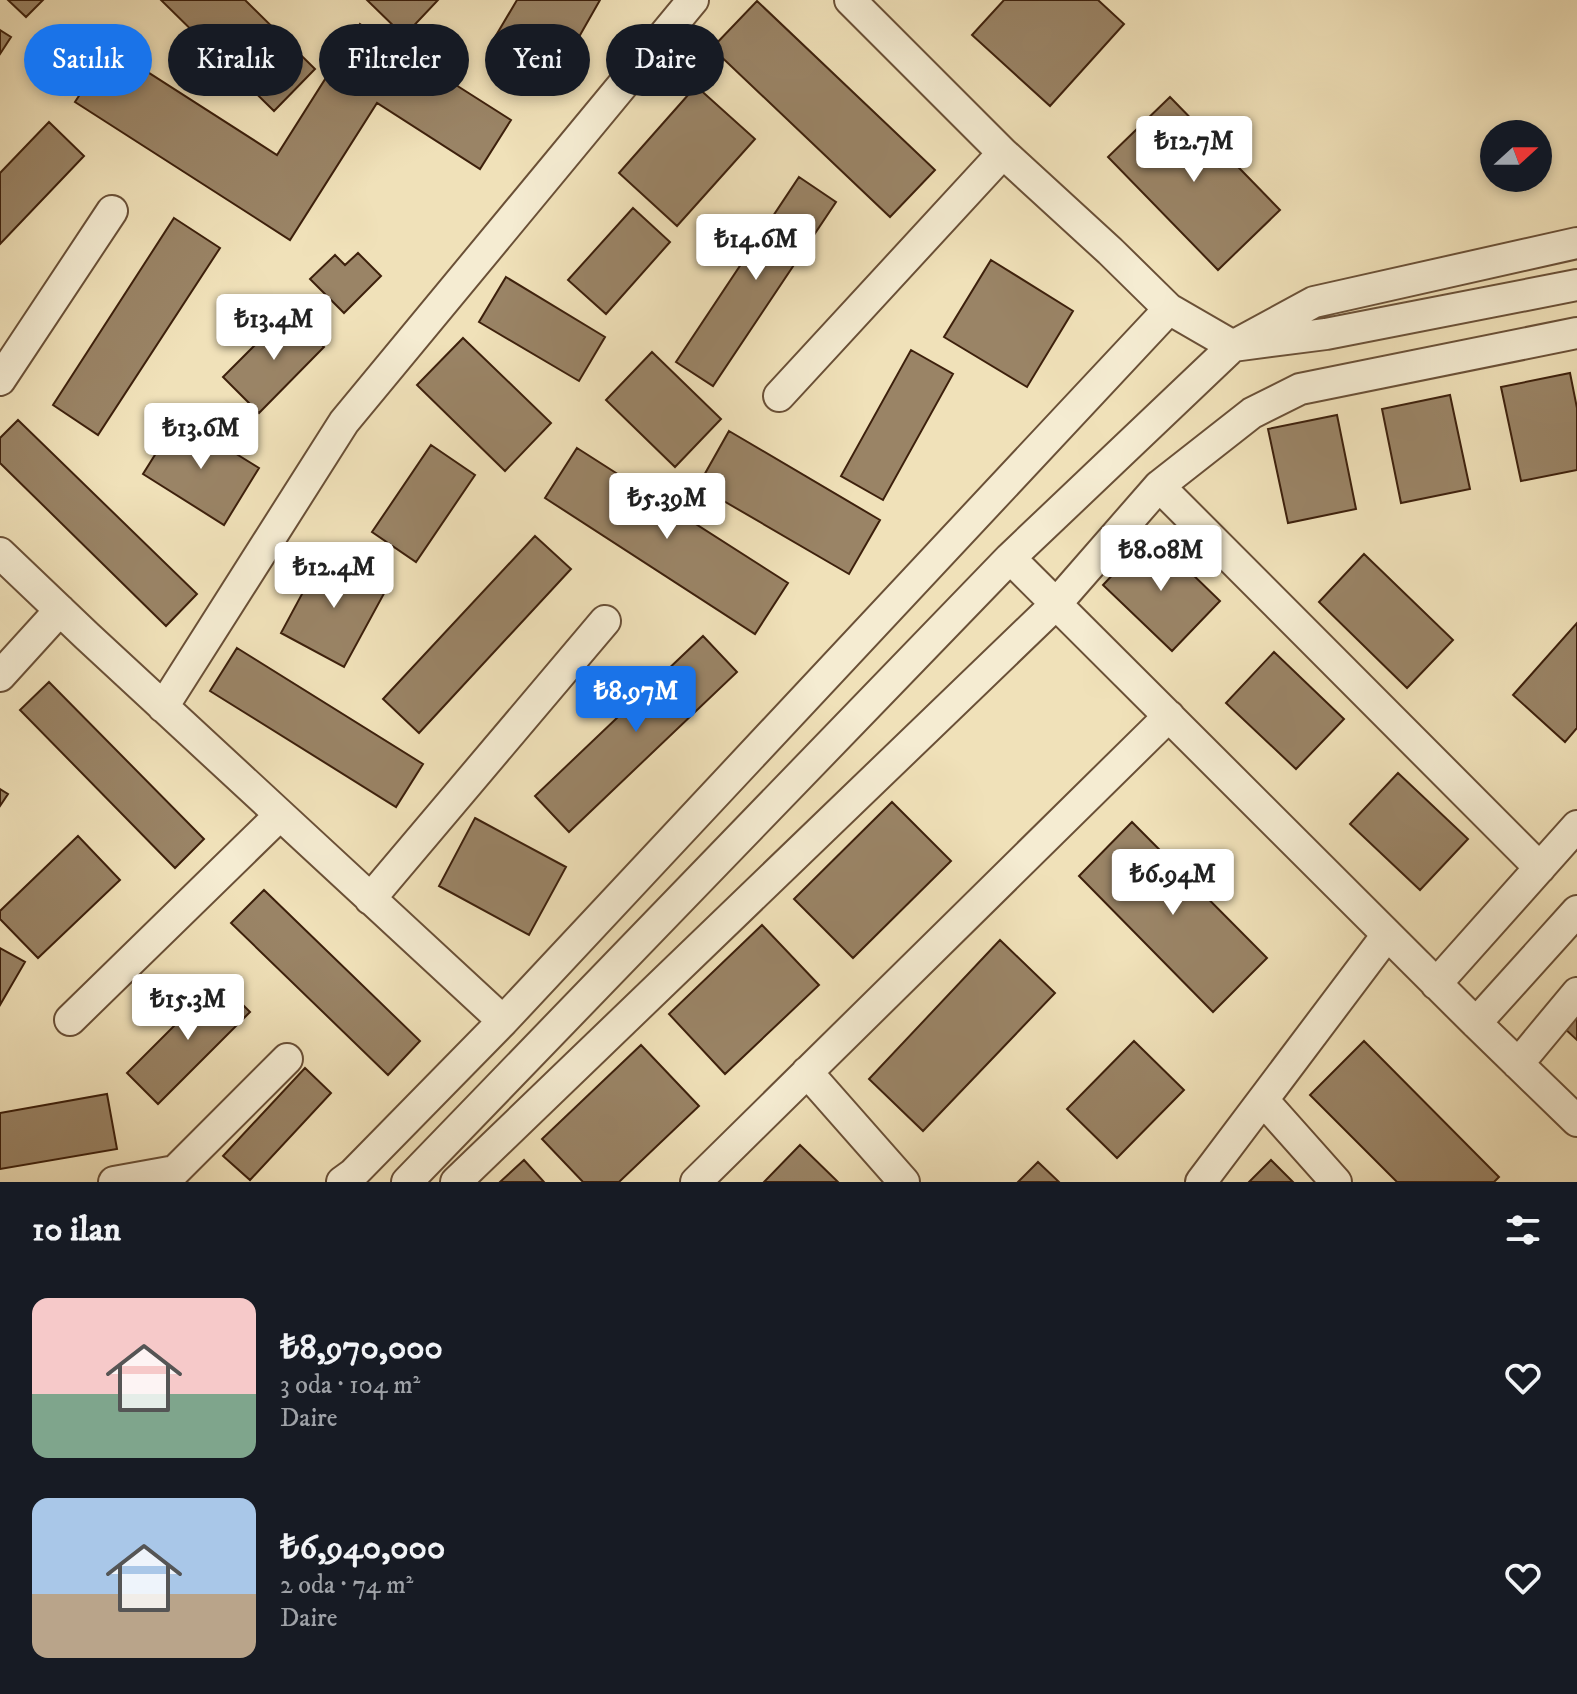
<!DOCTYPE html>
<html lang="tr">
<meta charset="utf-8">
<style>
:root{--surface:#171b24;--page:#20242c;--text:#f1f3f6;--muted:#9ea1a6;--accent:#1a73e8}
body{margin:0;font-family:"IM FELL DW Pica",serif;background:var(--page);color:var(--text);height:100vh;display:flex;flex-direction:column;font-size:30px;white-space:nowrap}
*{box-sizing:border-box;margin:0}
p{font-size:26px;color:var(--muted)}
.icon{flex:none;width:44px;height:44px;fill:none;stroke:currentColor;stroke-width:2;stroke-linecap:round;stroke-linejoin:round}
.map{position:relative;height:1182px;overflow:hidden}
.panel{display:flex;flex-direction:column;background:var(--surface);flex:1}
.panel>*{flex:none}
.banner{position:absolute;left:24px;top:24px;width:800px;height:72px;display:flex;gap:16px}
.needle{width:52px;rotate:69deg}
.controls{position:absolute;left:1480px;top:120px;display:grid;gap:16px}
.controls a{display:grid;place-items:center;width:72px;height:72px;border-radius:50%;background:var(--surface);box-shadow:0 4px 12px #0003;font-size:40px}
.price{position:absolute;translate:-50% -68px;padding:0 18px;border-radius:8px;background:#fff;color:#222;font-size:26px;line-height:52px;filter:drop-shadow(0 2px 4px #0008)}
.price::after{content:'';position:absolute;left:50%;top:48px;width:24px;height:18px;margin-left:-12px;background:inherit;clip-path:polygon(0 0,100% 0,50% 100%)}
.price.current{background:var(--accent);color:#fff}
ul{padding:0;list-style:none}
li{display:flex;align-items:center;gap:24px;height:200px;padding:0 32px}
li span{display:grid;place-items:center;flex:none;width:224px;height:160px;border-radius:16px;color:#555}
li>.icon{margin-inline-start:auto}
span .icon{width:96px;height:96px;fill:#fffc;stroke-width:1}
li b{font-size:34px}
h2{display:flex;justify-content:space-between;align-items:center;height:96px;padding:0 32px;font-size:34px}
.tag{padding:0 28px;border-radius:36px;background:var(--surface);box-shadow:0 4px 12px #0003;font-size:28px;line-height:72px}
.tag.current{background:var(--accent);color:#fff}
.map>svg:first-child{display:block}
.building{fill:#9a8466;stroke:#3d200c;stroke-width:2}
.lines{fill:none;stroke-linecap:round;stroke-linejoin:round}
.street-casing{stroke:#6a5037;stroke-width:34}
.street{stroke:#f5ecd2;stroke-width:30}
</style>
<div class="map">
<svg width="1577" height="1182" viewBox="0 0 1577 1182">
<rect width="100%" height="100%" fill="#f0e1b9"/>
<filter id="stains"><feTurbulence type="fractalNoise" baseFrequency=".0025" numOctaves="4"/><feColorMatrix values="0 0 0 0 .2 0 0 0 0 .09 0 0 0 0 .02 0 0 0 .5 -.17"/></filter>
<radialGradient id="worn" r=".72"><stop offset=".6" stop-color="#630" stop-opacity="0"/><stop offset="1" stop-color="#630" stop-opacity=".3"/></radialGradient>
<!-- building -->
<path class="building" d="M 8,0 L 43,0 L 26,17 Z
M 161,0 L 245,0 L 315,69 L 274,111 Z
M 367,0 L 438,0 L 404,36 Z
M 517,0 L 600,0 L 551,86 L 488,49 Z
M 1004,0 L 1098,0 L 1124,24 L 1050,106 L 972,35 Z
M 757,1 L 935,170 L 890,217 L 712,48 Z
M 360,24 L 511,120 L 480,169 L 377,103 L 290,240 L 75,102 L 110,48 L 277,155 Z
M 0,30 L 11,37 L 0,54 Z
M 696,86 L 755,139 L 677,226 L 619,173 Z
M 1170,97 L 1280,210 L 1218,270 L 1108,157 Z
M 49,122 L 84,156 L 0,244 L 0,173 Z
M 799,177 L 836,202 L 713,386 L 676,362 Z
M 633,208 L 670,242 L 606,314 L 568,280 Z
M 174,218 L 220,248 L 98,435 L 53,405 Z
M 358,253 L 381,276 L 344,313 L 310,279 L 335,255 L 345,265 Z
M 991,260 L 1073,311 L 1027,387 L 944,337 Z
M 506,277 L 605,337 L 579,381 L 479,322 Z
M 289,311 L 324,347 L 259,413 L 223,377 Z
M 463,338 L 551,423 L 505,471 L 417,385 Z
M 911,350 L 953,374 L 883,500 L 841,476 Z
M 652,352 L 721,419 L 675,467 L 606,400 Z
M 1570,373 L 1577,408 L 1577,470 L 1521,481 L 1501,387 Z
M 1450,395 L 1470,489 L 1401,503 L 1382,409 Z
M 1337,415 L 1356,509 L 1288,523 L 1268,429 Z
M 178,418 L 259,468 L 224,525 L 143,474 Z
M 18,420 L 197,594 L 166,626 L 0,463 L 0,438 Z
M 729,431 L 880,520 L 849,574 L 698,486 Z
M 431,445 L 475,475 L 416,562 L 372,532 Z
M 577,448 L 788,583 L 755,634 L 545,498 Z
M 1151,534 L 1220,601 L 1172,651 L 1103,585 Z
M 535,536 L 571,569 L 419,733 L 383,699 Z
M 324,553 L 387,588 L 344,667 L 281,633 Z
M 1364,554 L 1453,640 L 1407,688 L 1319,602 Z
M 1577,623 L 1577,728 L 1565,742 L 1513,695 Z
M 703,636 L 737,672 L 569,832 L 535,796 Z
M 237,648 L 423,764 L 396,807 L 210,691 Z
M 1274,652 L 1344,719 L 1296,769 L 1226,703 Z
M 49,682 L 204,839 L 175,868 L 20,710 Z
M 1398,773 L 1468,839 L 1420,890 L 1350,824 Z
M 0,789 L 8,794 L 0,806 Z
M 892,802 L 951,861 L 853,958 L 794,899 Z
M 475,818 L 566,867 L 529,935 L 439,886 Z
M 1132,822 L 1267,958 L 1213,1012 L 1079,876 Z
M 78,836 L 120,880 L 38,958 L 0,919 L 0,911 Z
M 264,890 L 420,1041 L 388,1075 L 231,923 Z
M 762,925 L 819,985 L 725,1074 L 669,1014 Z
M 1000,940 L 1055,993 L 923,1131 L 869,1079 Z
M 0,948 L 25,962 L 0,1005 Z
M 219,981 L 250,1012 L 158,1104 L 127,1073 Z
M 1577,1012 L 1577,1040 L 1563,1027 Z
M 1134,1041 L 1184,1090 L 1117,1158 L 1067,1109 Z
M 1364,1041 L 1499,1177 L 1494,1182 L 1397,1182 L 1310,1095 Z
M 641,1045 L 699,1106 L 619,1182 L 583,1182 L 542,1139 Z
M 305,1068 L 331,1093 L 250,1180 L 223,1156 Z
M 107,1094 L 117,1149 L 0,1169 L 0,1113 Z
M 800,1145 L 838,1182 L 764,1182 Z
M 524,1160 L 544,1182 L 500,1182 Z
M 1271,1160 L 1293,1182 L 1249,1182 Z
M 1038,1162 L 1059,1182 L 1018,1182 Z"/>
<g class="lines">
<!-- street casing -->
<g class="street-casing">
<path id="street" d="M 1169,309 L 1233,346 L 1326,334 L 1577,285
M 0,380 L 112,211
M 779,396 L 1003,153
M 1159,486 L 1540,868
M 0,553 L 87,636 L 503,1021
M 1010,558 L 1476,1023 L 1577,1121
M 0,676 L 60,610
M 163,707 L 344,422 L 693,0
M 370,899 L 605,621
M 1436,984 L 1577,826
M 70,1020 L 280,815
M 1476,1023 L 1577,911
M 1518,1064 L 1577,993
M 807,1072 L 904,1182
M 1263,1100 L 1336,1182
M 114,1182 L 175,1171 L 287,1059
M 342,1182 L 353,1174 L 503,1021 L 1169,309 L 1110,251 L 1003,153 L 850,0
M 407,1182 L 1010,558 L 1233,346 L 1314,302 L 1577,243
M 456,1182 L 1056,604 L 1159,486 L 1252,413 L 1300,389 L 1577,333
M 696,1182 L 1169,716
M 1201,1182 L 1387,935"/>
</g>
<!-- street -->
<use href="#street" class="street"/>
</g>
<rect width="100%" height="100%" filter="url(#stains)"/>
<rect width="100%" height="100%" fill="url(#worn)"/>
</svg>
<div class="controls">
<a><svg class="needle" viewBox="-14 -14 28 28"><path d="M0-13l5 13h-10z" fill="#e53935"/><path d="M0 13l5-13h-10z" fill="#9ea1a6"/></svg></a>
</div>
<b class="price" style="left:1194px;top:184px">₺12.7M</b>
<b class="price" style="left:756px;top:282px">₺14.6M</b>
<b class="price" style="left:274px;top:362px">₺13.4M</b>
<b class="price" style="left:201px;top:471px">₺13.6M</b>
<b class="price" style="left:667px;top:541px">₺5.39M</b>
<b class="price" style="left:1161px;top:593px">₺8.08M</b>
<b class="price" style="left:334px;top:610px">₺12.4M</b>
<b class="price current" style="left:636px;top:734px">₺8.97M</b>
<b class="price" style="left:1173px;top:917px">₺6.94M</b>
<b class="price" style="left:188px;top:1042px">₺15.3M</b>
<div class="banner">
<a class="tag current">Satılık</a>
<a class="tag">Kiralık</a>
<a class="tag">Filtreler</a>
<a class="tag">Yeni</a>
<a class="tag">Daire</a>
</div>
</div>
<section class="panel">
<h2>10 ilan<svg class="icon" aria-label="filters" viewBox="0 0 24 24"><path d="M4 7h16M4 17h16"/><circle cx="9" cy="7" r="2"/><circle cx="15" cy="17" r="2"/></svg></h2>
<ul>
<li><span style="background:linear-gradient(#f6c9c9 60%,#7fa58c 0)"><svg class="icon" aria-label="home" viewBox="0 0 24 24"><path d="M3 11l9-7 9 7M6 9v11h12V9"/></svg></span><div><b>₺8,970,000</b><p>3 oda · 104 m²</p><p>Daire</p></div><svg class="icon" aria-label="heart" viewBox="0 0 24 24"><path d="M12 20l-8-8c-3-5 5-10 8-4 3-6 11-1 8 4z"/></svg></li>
<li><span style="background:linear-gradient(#a9c7e8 60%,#b9a48a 0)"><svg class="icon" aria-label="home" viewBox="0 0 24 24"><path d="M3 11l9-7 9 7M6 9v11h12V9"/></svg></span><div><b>₺6,940,000</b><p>2 oda · 74 m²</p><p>Daire</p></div><svg class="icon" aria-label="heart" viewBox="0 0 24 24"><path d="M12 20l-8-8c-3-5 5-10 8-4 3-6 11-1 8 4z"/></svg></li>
</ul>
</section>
